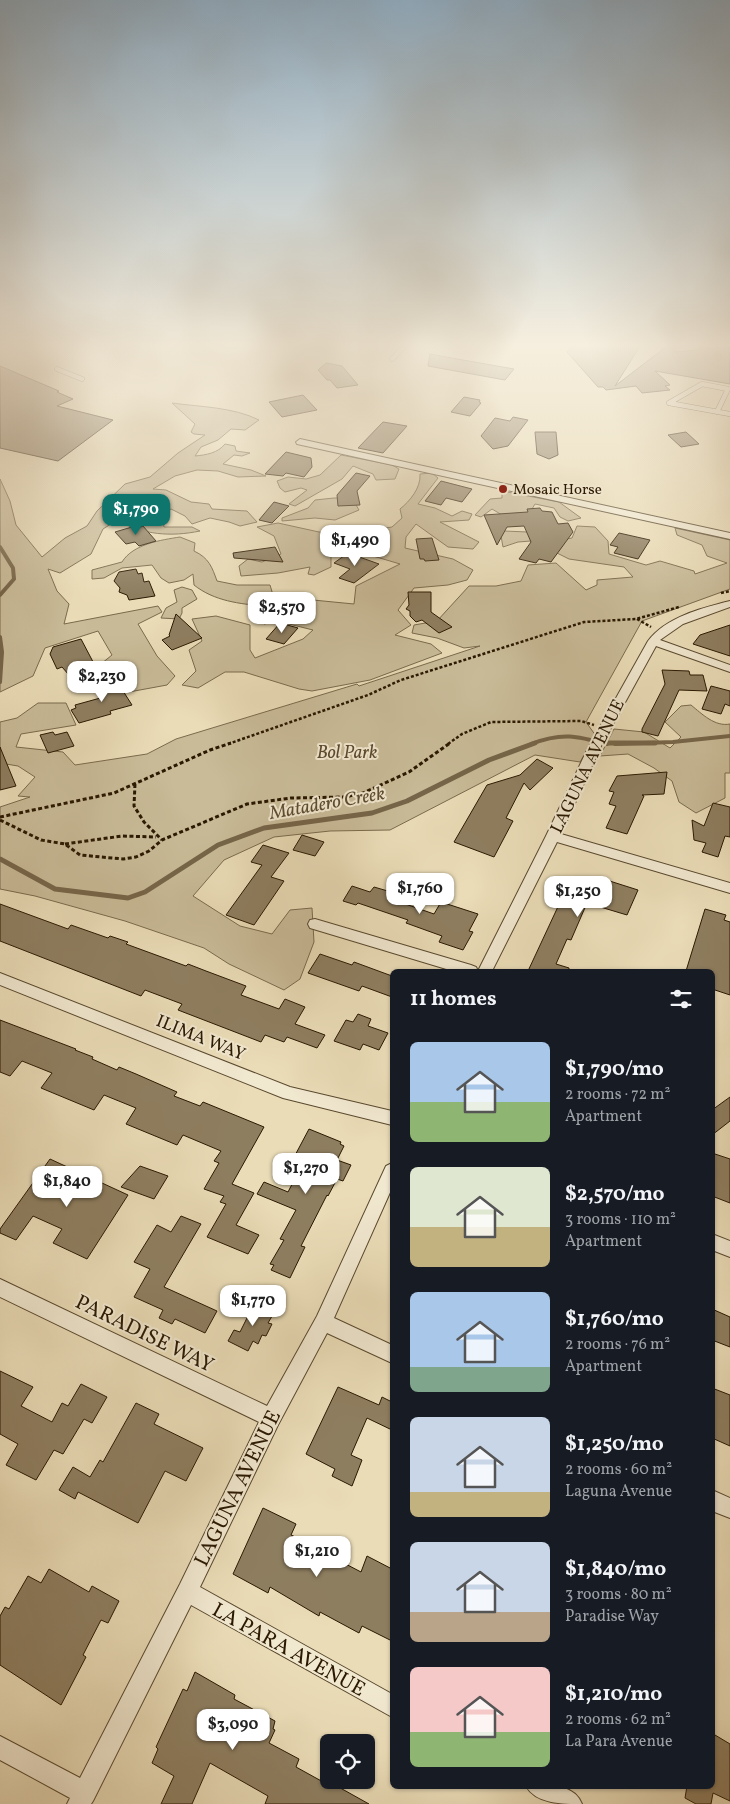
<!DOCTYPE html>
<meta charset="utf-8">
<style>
:root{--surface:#171b24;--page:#242831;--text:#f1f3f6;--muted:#9ea1a6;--accent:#0f766e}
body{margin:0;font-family:Vollkorn,serif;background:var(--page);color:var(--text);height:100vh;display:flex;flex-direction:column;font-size:19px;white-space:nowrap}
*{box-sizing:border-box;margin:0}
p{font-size:16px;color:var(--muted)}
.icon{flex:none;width:28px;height:28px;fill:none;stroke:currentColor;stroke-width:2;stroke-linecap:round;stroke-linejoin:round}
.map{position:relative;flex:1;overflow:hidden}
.panel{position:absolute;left:390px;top:969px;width:325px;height:820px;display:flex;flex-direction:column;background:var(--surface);border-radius:8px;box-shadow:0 1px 4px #0004}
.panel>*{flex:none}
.tools{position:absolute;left:320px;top:1734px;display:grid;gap:10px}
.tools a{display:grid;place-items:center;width:55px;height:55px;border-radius:8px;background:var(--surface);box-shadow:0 1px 4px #0004;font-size:25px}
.price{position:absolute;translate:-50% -42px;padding:0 11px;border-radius:10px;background:#fff;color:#222;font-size:16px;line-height:32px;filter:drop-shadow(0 1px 2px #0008)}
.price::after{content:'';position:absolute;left:50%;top:30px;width:15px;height:11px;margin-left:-8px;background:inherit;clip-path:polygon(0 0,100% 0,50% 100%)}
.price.on{background:var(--accent);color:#fff}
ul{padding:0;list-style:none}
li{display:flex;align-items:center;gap:15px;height:125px;padding:0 20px}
li span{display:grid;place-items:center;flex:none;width:140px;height:100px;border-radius:8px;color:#555}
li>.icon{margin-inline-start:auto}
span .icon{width:60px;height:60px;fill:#fffc;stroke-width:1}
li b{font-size:21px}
h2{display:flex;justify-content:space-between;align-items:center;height:60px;padding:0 20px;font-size:21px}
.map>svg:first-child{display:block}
.green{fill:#c9bb98;stroke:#7a6a4c}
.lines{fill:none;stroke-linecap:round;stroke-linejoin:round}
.stream-far1{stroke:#766549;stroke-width:4}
.stream{stroke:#766549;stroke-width:5}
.building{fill:#8e7e60;stroke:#2a1801}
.lane-casing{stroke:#5a492e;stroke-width:5.5}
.street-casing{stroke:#5a492e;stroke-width:2}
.path-far1{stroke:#2a1801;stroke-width:2.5;stroke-dasharray:3 2;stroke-linecap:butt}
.path{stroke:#2a1801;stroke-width:3;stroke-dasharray:4 2.5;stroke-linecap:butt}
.lane{stroke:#f1e8d0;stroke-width:4.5}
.street{fill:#f1e8d0;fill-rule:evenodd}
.poi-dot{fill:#8f2418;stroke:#f1e8d0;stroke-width:2}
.labels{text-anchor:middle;stroke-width:4;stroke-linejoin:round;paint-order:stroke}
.far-poi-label{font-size:15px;fill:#2a1801;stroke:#f1e8d0;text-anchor:start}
.park-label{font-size:18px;font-style:italic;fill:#5a492e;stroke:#f1e8d0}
.street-label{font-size:18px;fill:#2a1801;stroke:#f1e8d0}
.water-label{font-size:19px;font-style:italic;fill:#5d4c31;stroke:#f1e8d0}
.near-street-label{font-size:21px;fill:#2a1801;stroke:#f1e8d0}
</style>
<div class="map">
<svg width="730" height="1804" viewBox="0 0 730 1804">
<rect width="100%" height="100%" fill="#eadcb7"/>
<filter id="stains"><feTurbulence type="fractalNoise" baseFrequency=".004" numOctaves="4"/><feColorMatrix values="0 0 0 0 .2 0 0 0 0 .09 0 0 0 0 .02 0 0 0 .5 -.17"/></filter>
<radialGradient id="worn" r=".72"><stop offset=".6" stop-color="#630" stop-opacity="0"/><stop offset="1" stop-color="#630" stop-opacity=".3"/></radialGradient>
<!-- green -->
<path class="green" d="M 172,403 C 201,407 233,407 259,420 L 245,430 L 231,429 L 218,440 L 201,447 L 195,456 C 206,455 218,453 225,444 L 235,446 L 236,451 L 250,453 L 242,456 L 234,455 L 223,464 L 251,470 L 266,476 L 238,477 L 218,471 L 197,470 L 175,476 L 153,489 L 166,490 L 191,502 L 209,504 L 212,509 L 247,511 L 257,522 L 240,526 L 229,522 L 210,518 L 192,524 L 185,516 L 171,509 L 162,515 L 164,527 L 192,527 L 200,531 C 171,537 143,535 117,520 L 103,529 L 91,554 L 60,573 L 48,569 L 57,591 L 69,604 L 64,624 L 158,606 L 162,612 L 138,624 L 157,656 L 175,676 L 167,685 L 129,692 L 122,682 L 96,668 L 112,655 L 98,631 L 45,648 L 33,676 L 0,692 L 0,479 L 10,501 L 16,525 L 42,557 L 65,538 L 87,526 L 97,511 L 125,484 L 150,477 L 178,453 L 205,435 L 194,434 L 191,432 L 195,424 Z
M 341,455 L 392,465 L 399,469 L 395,479 L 376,480 L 373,474 L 353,466 L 342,479 L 295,506 L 289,504 L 307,490 L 301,488 L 285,492 L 280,488 L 277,481 L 288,477 L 306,479 L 320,475 Z
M 432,473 L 438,478 L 418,504 L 435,508 L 452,516 L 462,511 L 472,514 L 469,520 L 440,522 L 479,542 L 473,549 L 448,547 L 416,524 L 406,537 L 405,548 L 453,559 L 473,570 L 467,580 L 448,585 L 414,588 L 398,610 L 411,625 L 395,635 L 431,644 L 442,653 L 370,680 L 312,691 L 299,689 L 244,672 L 225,672 L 198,688 L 182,685 L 196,671 L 189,650 L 202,641 L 192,619 L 216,616 L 250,625 L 250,650 L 255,658 L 303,639 L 313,630 L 277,621 L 264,624 L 257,617 L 259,609 L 291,610 L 313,600 L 354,604 L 356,586 L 400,564 L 363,553 L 334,542 L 323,550 L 331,554 L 331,567 L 314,575 L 308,574 L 310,567 L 278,573 L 241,576 L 239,566 L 248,559 L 262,562 L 281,554 L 274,536 L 257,527 L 278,523 L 319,532 L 359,532 L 392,527 L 402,518 L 400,509 C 410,501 421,488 420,474 Z
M 502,491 L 559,502 L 581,518 L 568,521 L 560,517 L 554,508 L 535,504 L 529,514 L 507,518 L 492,509 L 481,517 L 475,515 L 490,499 L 502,498 Z
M 334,498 L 352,498 L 359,510 L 335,520 L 315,518 L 282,521 L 282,518 L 308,508 L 315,500 Z
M 577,526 L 595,527 L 608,541 L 609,554 L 646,565 L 660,561 L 694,571 L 695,574 L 727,563 L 707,556 L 702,545 L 677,535 L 675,528 L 730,540 L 730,589 L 642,621 L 586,722 L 596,736 L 580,762 L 535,755 L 390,830 L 330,831 L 274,837 L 224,860 L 193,896 L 240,926 L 272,934 L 290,910 L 312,908 L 314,942 L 300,979 L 284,990 L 229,964 L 204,948 L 125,921 L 35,896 L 0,889 L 0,807 L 30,797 L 18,796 L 35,777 L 18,766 L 0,763 L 0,722 L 17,718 L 38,703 L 66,703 L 76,725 L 21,734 L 16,747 L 63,752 L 75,765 L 147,754 L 176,739 L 357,684 L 359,686 L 480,646 L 464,648 L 437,638 L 412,633 L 414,625 L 437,621 L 469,586 L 496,586 L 521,581 L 528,565 L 556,563 L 586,590 L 597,585 L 597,580 L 633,577 L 624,567 L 569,559 L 551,550 L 555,541 L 572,538 Z
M 504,531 L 528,532 L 531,541 L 518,542 L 503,547 L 501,536 Z
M 180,537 L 195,543 L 194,551 C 209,558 212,567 217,581 L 237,585 L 270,585 L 273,595 L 264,606 C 240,604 214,601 194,585 L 193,574 L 184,580 L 169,583 L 161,578 L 152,565 L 122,568 L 104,578 L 92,579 L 92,570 L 122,562 C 133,544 161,540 180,537 Z
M 182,587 L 192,590 L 197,599 L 182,608 L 182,613 L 179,619 L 161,618 L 166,608 L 177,602 L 174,590 Z
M 691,705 C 702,714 715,727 730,724 L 730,773 L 725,773 L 725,798 L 696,813 L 679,802 L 672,781 L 654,768 L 628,754 L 600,756 L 614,729 L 644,732 L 670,748 L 681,737 L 665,722 L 681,706 Z"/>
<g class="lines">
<!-- stream-far1 -->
<path class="stream-far1" d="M 0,547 L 13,568 L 14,579 L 0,595
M 0,637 L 2,652 L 0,682
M 531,744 C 562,732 577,736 607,744
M 615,744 L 673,742 L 730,736"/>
<!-- stream -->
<path class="stream" d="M 602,743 L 655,743
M 0,859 L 55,889 L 128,898 L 145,892 L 218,845 L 264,828 L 372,813 L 407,801 L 489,760 L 535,743"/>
</g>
<!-- building -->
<path class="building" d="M 574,343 L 642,343 L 615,386 L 671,343 L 676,343 L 675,352 L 698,350 L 702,343 L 730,343 L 730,384 L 655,371 L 670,385 L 665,386 L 670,390 L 642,393 L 636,386 L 606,390 L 603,387 L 598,387 L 567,352 Z
M 430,354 L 463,360 L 514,369 L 505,380 L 428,366 Z
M 326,363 L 342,366 L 358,385 L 337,388 L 330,380 L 327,380 L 318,370 Z
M 0,366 L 59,391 L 57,392 L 73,399 L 57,406 L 113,420 L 58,461 L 0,448 Z
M 303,395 L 317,410 L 282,417 L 269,402 Z
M 464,397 L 480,400 L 479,402 L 481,403 L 470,416 L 451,412 Z
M 513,417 L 528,420 L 508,446 L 493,449 L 481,436 L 495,418 L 510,421 Z
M 383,422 L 407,426 L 383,453 L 358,448 Z
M 535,432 L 556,432 L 558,455 L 549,459 L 537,454 Z
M 686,432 L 699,444 L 681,447 L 668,435 Z
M 286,452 L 311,458 L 312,467 L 304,477 L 286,473 L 283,476 L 265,474 Z
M 356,473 L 370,476 L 357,491 L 360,505 L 338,506 L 337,495 Z
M 441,481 L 472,489 L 462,502 L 446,498 L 441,505 L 425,501 Z
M 274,502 L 289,506 L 272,523 L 259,520 Z
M 540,508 L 542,511 L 552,512 L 558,524 L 568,523 L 573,532 L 551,562 L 539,559 L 536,563 L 519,559 L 531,542 L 524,526 L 507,527 L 497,545 L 484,515 L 528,512 L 527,509 Z
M 143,526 L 156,541 L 139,546 L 135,542 L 126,544 L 115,532 L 132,527 L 134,530 Z
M 619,533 L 650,540 L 638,559 L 614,553 L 618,547 L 610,545 Z
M 432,538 L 439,560 L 425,561 L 424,559 L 420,559 L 416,539 Z
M 275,547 L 283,562 L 234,558 L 233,553 Z
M 348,553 L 379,564 L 354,583 L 339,578 L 350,569 L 334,563 Z
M 136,569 L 138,574 L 142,573 L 144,582 L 149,581 L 155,596 L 129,600 L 127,595 L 119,592 L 120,588 L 114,581 L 119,572 Z
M 408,592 L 431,592 L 431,612 L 452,627 L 439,633 L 422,620 L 416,622 L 410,616 L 410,611 L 406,609 L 409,605 Z
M 176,614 L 202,638 L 172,650 L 162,640 L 170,636 L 169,635 Z
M 280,623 L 298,628 L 284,644 L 266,639 Z
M 730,625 L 730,656 L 693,644 L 700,635 Z
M 81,639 L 101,677 L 77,673 L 69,675 L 62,667 L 57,669 L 50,654 L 53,647 Z
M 662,670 L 689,671 L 690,675 L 703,675 L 707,691 L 679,690 L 658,736 L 642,732 L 642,729 L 665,684 Z
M 116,680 L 132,705 L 110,711 L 111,714 L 79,723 L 71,710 L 76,708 L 75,705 L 104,697 L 97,686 Z
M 711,686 L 730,691 L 730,706 L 725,704 L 721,714 L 702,709 Z
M 53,732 L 55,735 L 67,732 L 74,746 L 48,753 L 40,735 Z
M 0,747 L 16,786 L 0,790 Z
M 537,759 L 553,768 L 530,790 L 524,783 L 506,818 L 513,821 L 494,857 L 454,842 L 487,785 L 520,775 Z
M 667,772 L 664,794 L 642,795 L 644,796 L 627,834 L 606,828 L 616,806 L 609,804 L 614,792 L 609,791 L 617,776 Z
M 713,803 L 730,807 L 730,837 L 725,836 L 718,857 L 702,852 L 706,843 L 694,840 L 692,820 L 704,826 Z
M 302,835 L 324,842 L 315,856 L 293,850 Z
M 263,845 L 289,853 L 271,877 L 284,881 L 254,925 L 226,915 L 262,865 L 251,862 Z
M 597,877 L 638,890 L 627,915 L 587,903 L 571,940 L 567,939 L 556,964 L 569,968 L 569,971 L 528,971 L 569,883 L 588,889 L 590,885 L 593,886 Z
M 352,886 L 370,892 L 374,887 L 398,894 L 394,900 L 434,914 L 441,902 L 478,914 L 469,931 L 473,932 L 463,950 L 439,942 L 442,936 L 406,923 L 408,920 L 358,903 L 356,905 L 343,901 Z
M 0,904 L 68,929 L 71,925 L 108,938 L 110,936 L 128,942 L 126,944 L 186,966 L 188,964 L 206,971 L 246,986 L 241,995 L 279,1009 L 285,999 L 305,1007 L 295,1024 L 325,1035 L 317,1048 L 287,1037 L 284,1042 L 265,1035 L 261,1042 L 178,1010 L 182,1004 L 145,990 L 141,996 L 0,941 Z
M 705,909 L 726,915 L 724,920 L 730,922 L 730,995 L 712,989 L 712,971 L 686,971 Z
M 320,954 L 352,965 L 354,962 L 392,976 L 392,997 L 362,986 L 359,991 L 308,973 Z
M 358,1014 L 371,1019 L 368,1026 L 388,1033 L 379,1050 L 363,1044 L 360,1050 L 334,1041 L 346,1020 L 353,1022 Z
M 0,1020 L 76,1049 L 75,1050 L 93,1057 L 92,1059 L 117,1070 L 119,1067 L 136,1074 L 177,1092 L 174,1096 L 200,1106 L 203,1102 L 264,1127 L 232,1184 L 254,1193 L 236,1225 L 259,1235 L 248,1254 L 207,1237 L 226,1204 L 220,1202 L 224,1196 L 204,1189 L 219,1163 L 214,1161 L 221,1151 L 183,1135 L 177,1145 L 126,1124 L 136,1108 L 104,1095 L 94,1110 L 41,1088 L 52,1073 L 22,1061 L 10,1076 L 0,1072 Z
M 730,1097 L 730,1121 L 712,1135 L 712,1110 Z
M 309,1129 L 341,1142 L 340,1144 L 344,1146 L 337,1160 L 351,1165 L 343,1181 L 337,1179 L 328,1196 L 327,1195 L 301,1246 L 305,1247 L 290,1278 L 271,1270 L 274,1265 L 270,1264 L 284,1240 L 280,1239 L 296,1210 L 257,1194 L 264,1182 L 288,1192 L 302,1165 L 292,1161 Z
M 712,1153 L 730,1159 L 730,1203 L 712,1196 Z
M 50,1159 L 128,1195 L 87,1259 L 53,1243 L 62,1229 L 33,1216 L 16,1240 L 0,1233 L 0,1229 Z
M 140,1166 L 168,1176 L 154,1199 L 121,1187 Z
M 181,1216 L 201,1224 L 164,1287 L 217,1311 L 205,1333 L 175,1319 L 172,1324 L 159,1318 L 163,1310 L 134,1297 L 150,1269 L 134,1262 L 157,1225 L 171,1232 Z
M 255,1302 L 275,1311 L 268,1323 L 272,1324 L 266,1336 L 262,1335 L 258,1344 L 253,1341 L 248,1351 L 228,1341 L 234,1330 L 240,1332 Z
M 712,1309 L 730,1317 L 730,1347 L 712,1340 Z
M 0,1371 L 33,1387 L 21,1406 L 52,1422 L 62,1403 L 68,1406 L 81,1384 L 107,1397 L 92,1423 L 84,1419 L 63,1454 L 54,1450 L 36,1480 L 6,1465 L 18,1444 L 0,1434 Z
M 338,1387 L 379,1405 L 382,1397 L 392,1402 L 392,1430 L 367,1418 L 351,1455 L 362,1460 L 352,1486 L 332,1476 L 335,1469 L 306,1454 Z
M 712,1388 L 730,1395 L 730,1446 L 712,1438 Z
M 136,1403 L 159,1414 L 154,1424 L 203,1448 L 186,1481 L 165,1471 L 138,1523 L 78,1492 L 75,1499 L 59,1490 L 73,1467 L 90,1477 L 100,1460 L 103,1462 Z
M 263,1508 L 296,1524 L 291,1535 L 300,1539 L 299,1543 L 337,1562 L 338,1560 L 361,1572 L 367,1556 L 392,1569 L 392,1641 L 362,1626 L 359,1633 L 320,1612 L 319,1616 L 270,1587 L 268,1593 L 233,1574 Z
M 49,1569 L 89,1592 L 92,1586 L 119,1601 L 108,1623 L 101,1620 L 83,1655 L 86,1657 L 61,1705 L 0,1665 L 0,1616 L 5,1607 L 9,1609 L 28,1576 L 41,1583 Z
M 195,1672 L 235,1695 L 234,1699 L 275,1721 L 273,1729 L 275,1730 L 269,1743 L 299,1759 L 296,1767 L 334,1788 L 335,1785 L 369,1804 L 265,1804 L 268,1796 L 210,1763 L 192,1804 L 161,1804 L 174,1776 L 152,1763 L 158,1749 L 156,1747 L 183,1689 L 187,1691 Z
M 715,1735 L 730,1744 L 730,1801 L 713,1793 L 711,1804 L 696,1804 L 685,1798 L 687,1786 L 712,1786 L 712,1747 Z"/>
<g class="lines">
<!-- lane casing -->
<g class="lane-casing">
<path id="lane" d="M 392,359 L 408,343
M 57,369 L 82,379
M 669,403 L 702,384 L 728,389 L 717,412
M 669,403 L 730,414"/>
</g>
<!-- street casing -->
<g class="street-casing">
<path id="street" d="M 300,439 L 730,533 L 730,539 L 297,444 L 296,442 Z
M 730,601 L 730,607 L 683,624 L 660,640 L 730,665 L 730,672 L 656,646 L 600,748 L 561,834 L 730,883 L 730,893 L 557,842 L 492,971 L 453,971 L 310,928 L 308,924 L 310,920 L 315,919 L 471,965 L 476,967 L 478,971 L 546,836 L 588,748 L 648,641 C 666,617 702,608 730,601 Z
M 0,973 L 290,1087 L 392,1111 L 392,1125 L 283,1098 L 0,985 Z
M 392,1163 L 392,1188 L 334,1318 L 392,1345 L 392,1363 L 327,1333 L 278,1425 L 200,1587 L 392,1694 L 392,1717 L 191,1605 L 93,1801 L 91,1804 L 67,1804 L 70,1798 L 0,1760 L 0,1736 L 80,1778 L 180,1584 L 259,1422 L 0,1297 L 0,1279 L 267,1406 L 317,1316 L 386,1166 Z
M 712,1234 L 730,1241 L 730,1257 L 712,1250 Z
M 712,1490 L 730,1498 L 730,1518 L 712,1511 Z
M 526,1786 C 547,1786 573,1782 582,1804 C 562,1804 536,1804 526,1786 Z"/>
</g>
<!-- path-far1 -->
<path class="path-far1" d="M 721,593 L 730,591
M 637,619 L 651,627
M 228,744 L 368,695 L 401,680 L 584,622 L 636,619 L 679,607
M 448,744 L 462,734 L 491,722 L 581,721 L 594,725"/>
<!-- path -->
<path class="path" d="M 135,784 L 134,806 L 144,822 L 162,840
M 0,817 L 114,793 L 210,750 L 231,743
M 0,820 L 41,840 L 65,844 L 80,855 L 123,859 L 136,857 L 149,851 L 162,840 L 247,804 L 291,798 L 345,797 L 363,793 L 409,772 L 450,743
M 65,844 L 122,836 L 156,837"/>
<!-- lane -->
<use href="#lane" class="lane"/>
<!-- street -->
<use href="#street" class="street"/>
</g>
<!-- sky -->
<linearGradient id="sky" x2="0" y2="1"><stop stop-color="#8fa9bc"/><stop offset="0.58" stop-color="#f6efdf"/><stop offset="1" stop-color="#f6efdf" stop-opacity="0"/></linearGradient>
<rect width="730" height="595" fill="url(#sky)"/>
<!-- markers -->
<circle class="poi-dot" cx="503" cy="489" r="5"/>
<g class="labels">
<!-- far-poi labels -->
<g class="far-poi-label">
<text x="513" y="494">Mosaic Horse</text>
</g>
<!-- park labels -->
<g class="park-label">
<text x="347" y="758">Bol Park</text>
</g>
<!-- street labels -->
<g class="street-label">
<text transform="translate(587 766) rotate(-64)" y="6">LAGUNA AVENUE</text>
<text transform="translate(201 1037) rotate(22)" y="6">ILIMA WAY</text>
</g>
<!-- water labels -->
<g class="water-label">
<text transform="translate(327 802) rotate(-10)" y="7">Matadero Creek</text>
</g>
<!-- near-street labels -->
<g class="near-street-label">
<text transform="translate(145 1333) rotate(26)" y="7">PARADISE WAY</text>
<text transform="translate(237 1488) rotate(-64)" y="7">LAGUNA AVENUE</text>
<text transform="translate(289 1649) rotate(29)" y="7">LA PARA AVENUE</text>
</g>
</g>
<rect width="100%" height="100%" filter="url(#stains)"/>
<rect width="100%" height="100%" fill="url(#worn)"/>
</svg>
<div class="tools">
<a><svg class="icon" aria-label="locate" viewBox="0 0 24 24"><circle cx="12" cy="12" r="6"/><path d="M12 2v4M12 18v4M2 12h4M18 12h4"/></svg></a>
</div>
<b class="price on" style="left:136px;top:536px">$1,790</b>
<b class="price" style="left:355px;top:567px">$1,490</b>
<b class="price" style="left:282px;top:634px">$2,570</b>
<b class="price" style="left:102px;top:703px">$2,230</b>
<b class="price" style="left:420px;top:915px">$1,760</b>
<b class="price" style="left:578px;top:918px">$1,250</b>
<b class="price" style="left:306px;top:1195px">$1,270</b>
<b class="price" style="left:67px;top:1208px">$1,840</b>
<b class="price" style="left:253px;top:1327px">$1,770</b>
<b class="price" style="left:317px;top:1578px">$1,210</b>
<b class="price" style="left:233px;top:1751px">$3,090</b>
<section class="panel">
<h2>11 homes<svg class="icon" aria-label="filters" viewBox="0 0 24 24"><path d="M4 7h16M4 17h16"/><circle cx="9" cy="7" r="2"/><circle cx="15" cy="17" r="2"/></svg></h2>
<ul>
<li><span style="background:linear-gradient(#a9c7e8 60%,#8fb573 0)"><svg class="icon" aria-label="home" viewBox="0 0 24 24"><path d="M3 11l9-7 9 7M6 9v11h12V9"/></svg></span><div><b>$1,790/mo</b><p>2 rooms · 72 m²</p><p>Apartment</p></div></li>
<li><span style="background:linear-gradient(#dfe7d0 60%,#c2b280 0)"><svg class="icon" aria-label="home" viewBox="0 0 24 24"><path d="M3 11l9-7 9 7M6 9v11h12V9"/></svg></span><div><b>$2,570/mo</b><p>3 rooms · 110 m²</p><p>Apartment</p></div></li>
<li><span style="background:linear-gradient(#a9c7e8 75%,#7fa58c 0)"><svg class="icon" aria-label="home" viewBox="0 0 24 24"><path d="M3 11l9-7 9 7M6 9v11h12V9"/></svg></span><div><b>$1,760/mo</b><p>2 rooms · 76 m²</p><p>Apartment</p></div></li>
<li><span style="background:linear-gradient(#c9d6e8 75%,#c2b280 0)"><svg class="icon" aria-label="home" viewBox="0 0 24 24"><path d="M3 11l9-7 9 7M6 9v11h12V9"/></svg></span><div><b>$1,250/mo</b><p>2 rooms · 60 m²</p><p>Laguna Avenue</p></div></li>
<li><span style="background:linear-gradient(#c9d6e8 70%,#b9a48a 0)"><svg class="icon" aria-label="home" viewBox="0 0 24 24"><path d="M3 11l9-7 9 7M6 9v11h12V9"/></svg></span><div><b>$1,840/mo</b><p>3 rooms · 80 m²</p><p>Paradise Way</p></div></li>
<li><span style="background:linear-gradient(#f6c9c9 65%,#8fb573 0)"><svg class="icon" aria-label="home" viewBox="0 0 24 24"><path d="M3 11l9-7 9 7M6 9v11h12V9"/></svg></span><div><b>$1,210/mo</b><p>2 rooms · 62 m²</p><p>La Para Avenue</p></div></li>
</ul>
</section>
</div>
